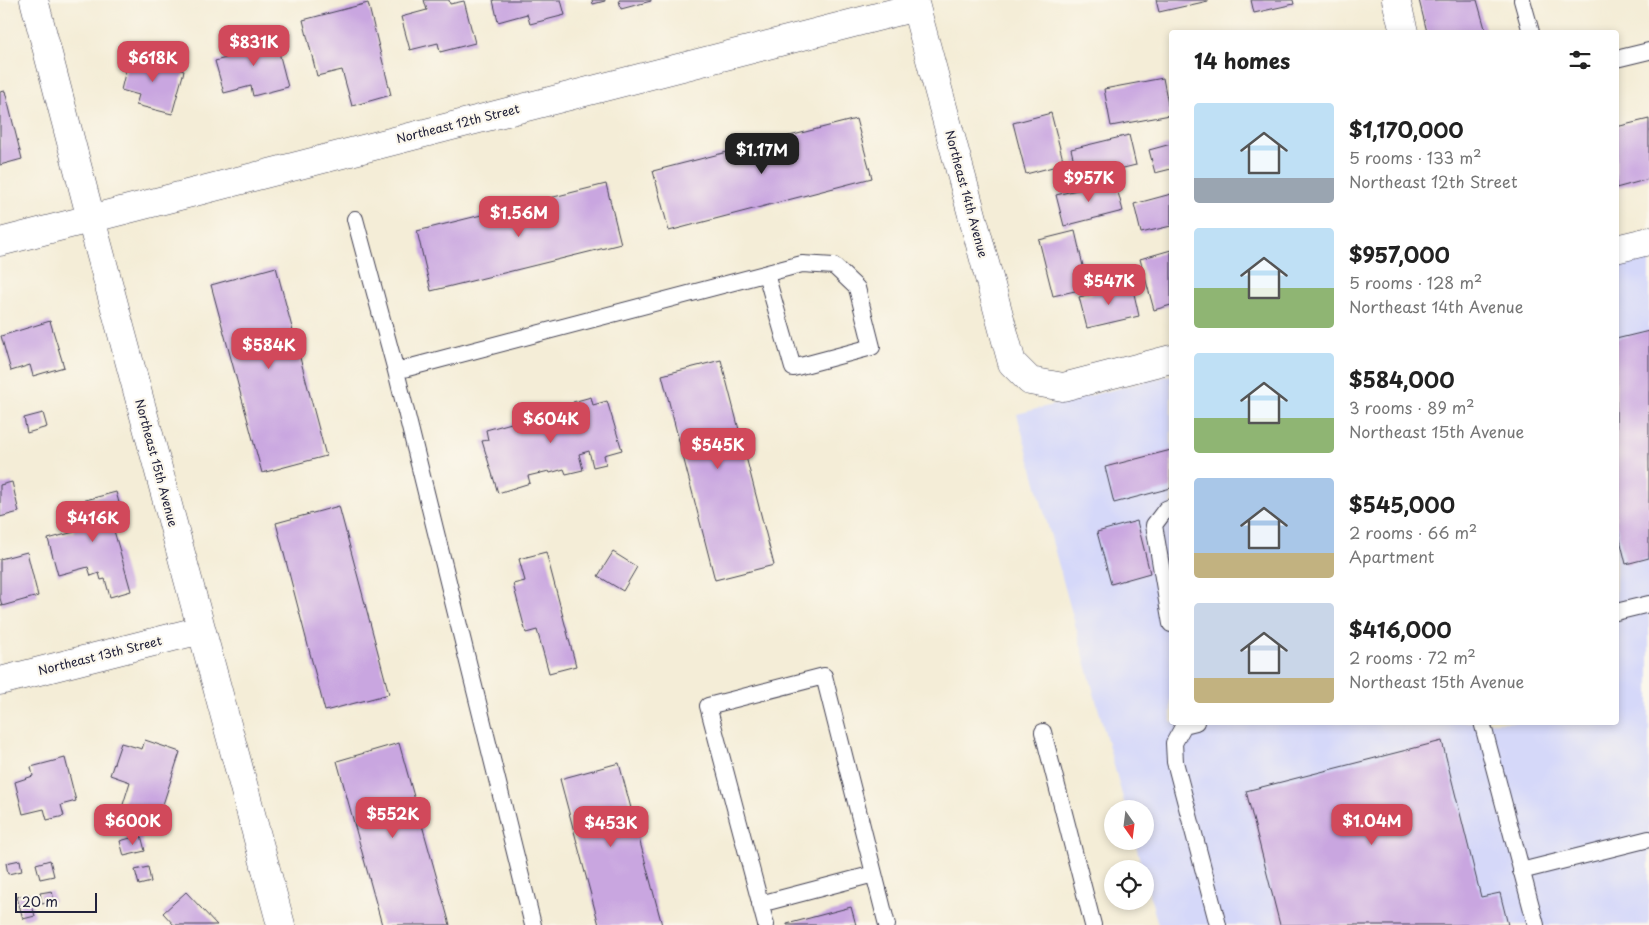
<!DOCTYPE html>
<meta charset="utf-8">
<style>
:root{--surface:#fff;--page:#f2f2f2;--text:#222;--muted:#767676;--accent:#d1495b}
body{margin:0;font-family:"Playpen Sans",sans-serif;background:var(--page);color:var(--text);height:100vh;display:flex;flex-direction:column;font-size:19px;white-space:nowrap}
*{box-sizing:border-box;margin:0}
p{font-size:16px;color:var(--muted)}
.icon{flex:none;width:28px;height:28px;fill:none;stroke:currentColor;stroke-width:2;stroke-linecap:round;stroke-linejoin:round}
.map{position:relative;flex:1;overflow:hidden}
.side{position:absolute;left:1169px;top:30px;width:450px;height:695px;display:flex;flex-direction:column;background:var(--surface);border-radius:5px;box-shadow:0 2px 8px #0003}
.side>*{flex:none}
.needle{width:32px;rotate:166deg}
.controls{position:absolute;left:1104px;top:800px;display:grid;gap:10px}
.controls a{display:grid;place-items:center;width:50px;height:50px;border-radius:50%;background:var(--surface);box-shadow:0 2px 8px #0003;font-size:25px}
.scale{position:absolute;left:15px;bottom:12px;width:82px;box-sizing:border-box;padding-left:5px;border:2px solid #22223b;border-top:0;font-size:14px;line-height:18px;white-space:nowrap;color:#22223b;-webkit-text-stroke:4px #fbf7ec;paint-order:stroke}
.price{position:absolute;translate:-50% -42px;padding:0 11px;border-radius:10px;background:var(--accent);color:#fff;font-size:16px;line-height:32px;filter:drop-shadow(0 1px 2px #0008)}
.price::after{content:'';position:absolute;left:50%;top:30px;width:15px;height:11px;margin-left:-8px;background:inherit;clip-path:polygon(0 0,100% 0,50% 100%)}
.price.selected{background:#222;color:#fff}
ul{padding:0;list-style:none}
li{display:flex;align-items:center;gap:15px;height:125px;padding:0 25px}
li span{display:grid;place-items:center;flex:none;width:140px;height:100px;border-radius:5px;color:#555}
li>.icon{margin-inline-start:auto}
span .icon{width:60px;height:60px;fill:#fffc;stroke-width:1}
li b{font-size:21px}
h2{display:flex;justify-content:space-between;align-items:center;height:60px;padding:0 25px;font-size:21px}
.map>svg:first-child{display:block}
.built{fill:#d5d8f9}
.building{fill:#c9a6e0}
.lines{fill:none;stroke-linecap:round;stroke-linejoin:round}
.lane-casing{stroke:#424052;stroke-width:18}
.street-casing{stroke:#424052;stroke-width:29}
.lane{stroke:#fff;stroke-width:16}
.street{stroke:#fff;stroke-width:28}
.labels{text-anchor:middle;stroke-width:4.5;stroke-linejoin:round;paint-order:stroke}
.street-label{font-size:12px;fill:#22223b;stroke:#fbf7ec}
</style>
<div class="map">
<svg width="1649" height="925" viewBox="0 0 1649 925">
<rect width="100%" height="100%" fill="#fbf7ec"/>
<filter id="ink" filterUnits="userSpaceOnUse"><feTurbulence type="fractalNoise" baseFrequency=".02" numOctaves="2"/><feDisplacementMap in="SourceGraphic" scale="10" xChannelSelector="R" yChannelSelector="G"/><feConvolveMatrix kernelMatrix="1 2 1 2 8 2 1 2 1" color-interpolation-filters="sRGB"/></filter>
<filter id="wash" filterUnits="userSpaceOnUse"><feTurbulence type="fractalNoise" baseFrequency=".0096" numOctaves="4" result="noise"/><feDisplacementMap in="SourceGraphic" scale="20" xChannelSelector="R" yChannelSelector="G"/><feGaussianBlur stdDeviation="1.12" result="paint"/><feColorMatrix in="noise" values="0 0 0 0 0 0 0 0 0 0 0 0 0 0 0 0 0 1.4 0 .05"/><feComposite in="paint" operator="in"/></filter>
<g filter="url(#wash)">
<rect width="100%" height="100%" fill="#f4edd7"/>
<!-- built -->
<path class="built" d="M 1649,255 L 1649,925 L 1158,925 L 1145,878 L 1145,869 L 1142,869 L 1135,841 L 1145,841 L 1145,809 L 1126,809 L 1017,414 L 1171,375 L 1171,722 L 1616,722 L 1616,263 Z"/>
<g id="blocks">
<!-- building -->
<path class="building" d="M 424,0 L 449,0 L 450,4 L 464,1 L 475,43 L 440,52 L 438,43 L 410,50 L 401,17 L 427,10 Z
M 493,0 L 561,0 L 565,15 L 530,24 L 527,14 L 498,22 Z
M 592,0 L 605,0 L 605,1 L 593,4 Z
M 619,0 L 651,0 L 651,1 L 621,9 Z
M 1156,0 L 1208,0 L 1208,1 L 1159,12 Z
M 1251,0 L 1293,0 L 1294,4 L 1254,13 Z
M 1419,0 L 1477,0 L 1486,32 L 1427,32 Z
M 368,3 L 391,95 L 352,106 L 342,70 L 317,76 L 303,20 Z
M 274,33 L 288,87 L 253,96 L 251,86 L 224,93 L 215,61 L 241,54 L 238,42 Z
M 154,52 L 171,57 L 169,66 L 184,71 L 172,114 L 136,105 L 139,95 L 121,90 L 129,57 L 151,63 Z
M 1163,78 L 1170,115 L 1111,126 L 1104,89 Z
M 5,91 L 22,159 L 0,165 L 0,92 Z
M 1051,113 L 1064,164 L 1026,174 L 1013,123 Z
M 856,119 L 872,178 L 669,231 L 653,171 Z
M 1649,119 L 1649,179 L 1616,188 L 1616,127 Z
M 1129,135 L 1136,165 L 1078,179 L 1071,149 Z
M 1171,144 L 1171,169 L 1155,173 L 1149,150 Z
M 1115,181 L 1123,211 L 1064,226 L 1056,195 Z
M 606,184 L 621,244 L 431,291 L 417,231 Z
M 1171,194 L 1171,226 L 1141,233 L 1134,204 Z
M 1075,231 L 1088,288 L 1053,296 L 1039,240 Z
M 1171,250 L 1171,305 L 1154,310 L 1140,259 Z
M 276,267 L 326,456 L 262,473 L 211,285 Z
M 1132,285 L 1139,316 L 1087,328 L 1079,297 Z
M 50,321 L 64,367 L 33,376 L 30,365 L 11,371 L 1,336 Z
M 1649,331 L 1649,558 L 1626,564 L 1616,523 L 1616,339 Z
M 721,360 L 774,565 L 715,580 L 662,375 Z
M 591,397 L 593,405 L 607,401 L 622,450 L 604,455 L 606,464 L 593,467 L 589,451 L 579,454 L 583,470 L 566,474 L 564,469 L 550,473 L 549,471 L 528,476 L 530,483 L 498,493 L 482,441 L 488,440 L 486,430 L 515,422 L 516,427 L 536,422 L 534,416 L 575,407 L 573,402 Z
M 43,413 L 47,427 L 27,433 L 24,418 Z
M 1171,450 L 1171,488 L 1114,503 L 1105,467 Z
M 12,482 L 19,512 L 0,517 L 0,485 Z
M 116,492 L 125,524 L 113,527 L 131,591 L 110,597 L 105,579 L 101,580 L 99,573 L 91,576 L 88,567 L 58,575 L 48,539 L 74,532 L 67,505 Z
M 339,506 L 389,694 L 325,711 L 276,523 Z
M 1137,521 L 1150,573 L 1111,584 L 1097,532 Z
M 27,552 L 38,596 L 2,606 L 0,598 L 0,559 Z
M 546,552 L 576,666 L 549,673 L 537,630 L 526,633 L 513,584 L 525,581 L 519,559 Z
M 613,552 L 637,567 L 623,591 L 598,576 Z
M 145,740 L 180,752 L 157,823 L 121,811 L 130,782 L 110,775 L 121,743 L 142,749 Z
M 1442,741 L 1481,897 L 1500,893 L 1508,925 L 1280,925 L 1246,791 Z
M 399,743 L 450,925 L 382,925 L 337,761 Z
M 65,758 L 76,801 L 61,805 L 64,816 L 47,820 L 44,809 L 23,814 L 15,782 L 33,776 L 31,767 Z
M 619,763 L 662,925 L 599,925 L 560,779 Z
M 141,835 L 145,851 L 124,856 L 120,841 Z
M 20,860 L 22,871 L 8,874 L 6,863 Z
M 50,860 L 54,876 L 40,879 L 36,864 Z
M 148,867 L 151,882 L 139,885 L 135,870 Z
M 52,891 L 54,901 L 42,904 L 40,893 Z
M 186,892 L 217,925 L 174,925 L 163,913 Z
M 29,894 L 35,916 L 23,919 L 17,897 Z
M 851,907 L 856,925 L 787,925 L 787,924 Z"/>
</g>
</g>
<g filter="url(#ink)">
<use href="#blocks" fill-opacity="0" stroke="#424052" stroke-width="1"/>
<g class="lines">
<!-- lane casing -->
<g class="lane-casing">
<path id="lane" d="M 1522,0 L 1531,32
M 1616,59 L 1649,51
M 355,219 L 396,371 L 533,925
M 396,371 L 802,264 L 834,266 L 857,288 L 872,347 L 793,368 L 766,274
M 1171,507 L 1166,509 L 1154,525 L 1171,624
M 1616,612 L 1649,604
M 1196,722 L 1184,725 L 1174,743 L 1175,762 L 1218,925
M 1482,722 L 1536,925
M 1043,732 L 1093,925
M 1521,871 L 1649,839
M 760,904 L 874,874
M 766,925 L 708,706 L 824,676 L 887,925"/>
</g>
<!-- street casing -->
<g class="street-casing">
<path id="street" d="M 34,0 L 91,219 L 281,925
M 914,0 L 1012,363 L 1030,381 L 1063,387 L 1171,359
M 1396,0 L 1404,32
M 0,242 L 916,7
M 1616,249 L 1649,241
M 0,681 L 201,630"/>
</g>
<!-- lane -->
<use href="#lane" class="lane"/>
<!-- street -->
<use href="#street" class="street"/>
</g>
</g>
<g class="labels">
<!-- street labels -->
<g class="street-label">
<text transform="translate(458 124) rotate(-14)" y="4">Northeast 12th Street</text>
<text transform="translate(966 194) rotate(75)" y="4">Northeast 14th Avenue</text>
<text transform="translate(156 463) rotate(75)" y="4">Northeast 15th Avenue</text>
<text transform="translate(100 656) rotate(-14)" y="4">Northeast 13th Street</text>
</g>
</g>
</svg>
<div class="controls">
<a><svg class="needle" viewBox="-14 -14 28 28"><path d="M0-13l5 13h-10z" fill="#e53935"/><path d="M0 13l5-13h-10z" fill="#767676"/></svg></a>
<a><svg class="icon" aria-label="locate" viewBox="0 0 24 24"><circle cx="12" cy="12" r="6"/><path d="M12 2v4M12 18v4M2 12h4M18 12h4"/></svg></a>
</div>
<div class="scale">20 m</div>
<b class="price" style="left:254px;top:67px">$831K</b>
<b class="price" style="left:153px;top:83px">$618K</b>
<b class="price selected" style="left:762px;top:175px">$1.17M</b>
<b class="price" style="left:1089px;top:203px">$957K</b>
<b class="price" style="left:519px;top:238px">$1.56M</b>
<b class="price" style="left:1109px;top:306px">$547K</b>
<b class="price" style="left:269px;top:370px">$584K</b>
<b class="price" style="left:551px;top:444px">$604K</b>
<b class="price" style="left:718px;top:470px">$545K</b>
<b class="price" style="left:93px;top:543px">$416K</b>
<b class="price" style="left:393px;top:839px">$552K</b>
<b class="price" style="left:133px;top:846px">$600K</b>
<b class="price" style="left:1372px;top:846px">$1.04M</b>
<b class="price" style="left:611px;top:848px">$453K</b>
<section class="side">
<h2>14 homes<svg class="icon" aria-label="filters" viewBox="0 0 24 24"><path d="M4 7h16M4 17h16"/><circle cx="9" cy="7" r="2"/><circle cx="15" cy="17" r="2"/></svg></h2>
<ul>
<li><span style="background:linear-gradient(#bfe0f5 75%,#9aa5b1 0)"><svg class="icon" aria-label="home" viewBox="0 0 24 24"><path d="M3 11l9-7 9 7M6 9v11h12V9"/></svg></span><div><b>$1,170,000</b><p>5 rooms · 133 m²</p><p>Northeast 12th Street</p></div></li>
<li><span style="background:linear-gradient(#bfe0f5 60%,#8fb573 0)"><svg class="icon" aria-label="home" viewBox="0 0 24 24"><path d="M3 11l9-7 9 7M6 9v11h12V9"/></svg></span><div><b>$957,000</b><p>5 rooms · 128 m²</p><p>Northeast 14th Avenue</p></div></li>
<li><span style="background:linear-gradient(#bfe0f5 65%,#8fb573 0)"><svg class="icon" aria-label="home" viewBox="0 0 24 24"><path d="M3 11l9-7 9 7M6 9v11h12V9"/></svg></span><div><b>$584,000</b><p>3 rooms · 89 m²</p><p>Northeast 15th Avenue</p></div></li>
<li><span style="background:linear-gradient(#a9c7e8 75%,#c2b280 0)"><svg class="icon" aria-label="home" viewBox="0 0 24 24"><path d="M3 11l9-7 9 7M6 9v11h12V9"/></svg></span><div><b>$545,000</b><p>2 rooms · 66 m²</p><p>Apartment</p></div></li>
<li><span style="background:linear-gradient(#c9d6e8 75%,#c2b280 0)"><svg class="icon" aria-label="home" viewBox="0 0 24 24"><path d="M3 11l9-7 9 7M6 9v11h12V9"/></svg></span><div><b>$416,000</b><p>2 rooms · 72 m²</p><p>Northeast 15th Avenue</p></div></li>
</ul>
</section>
</div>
